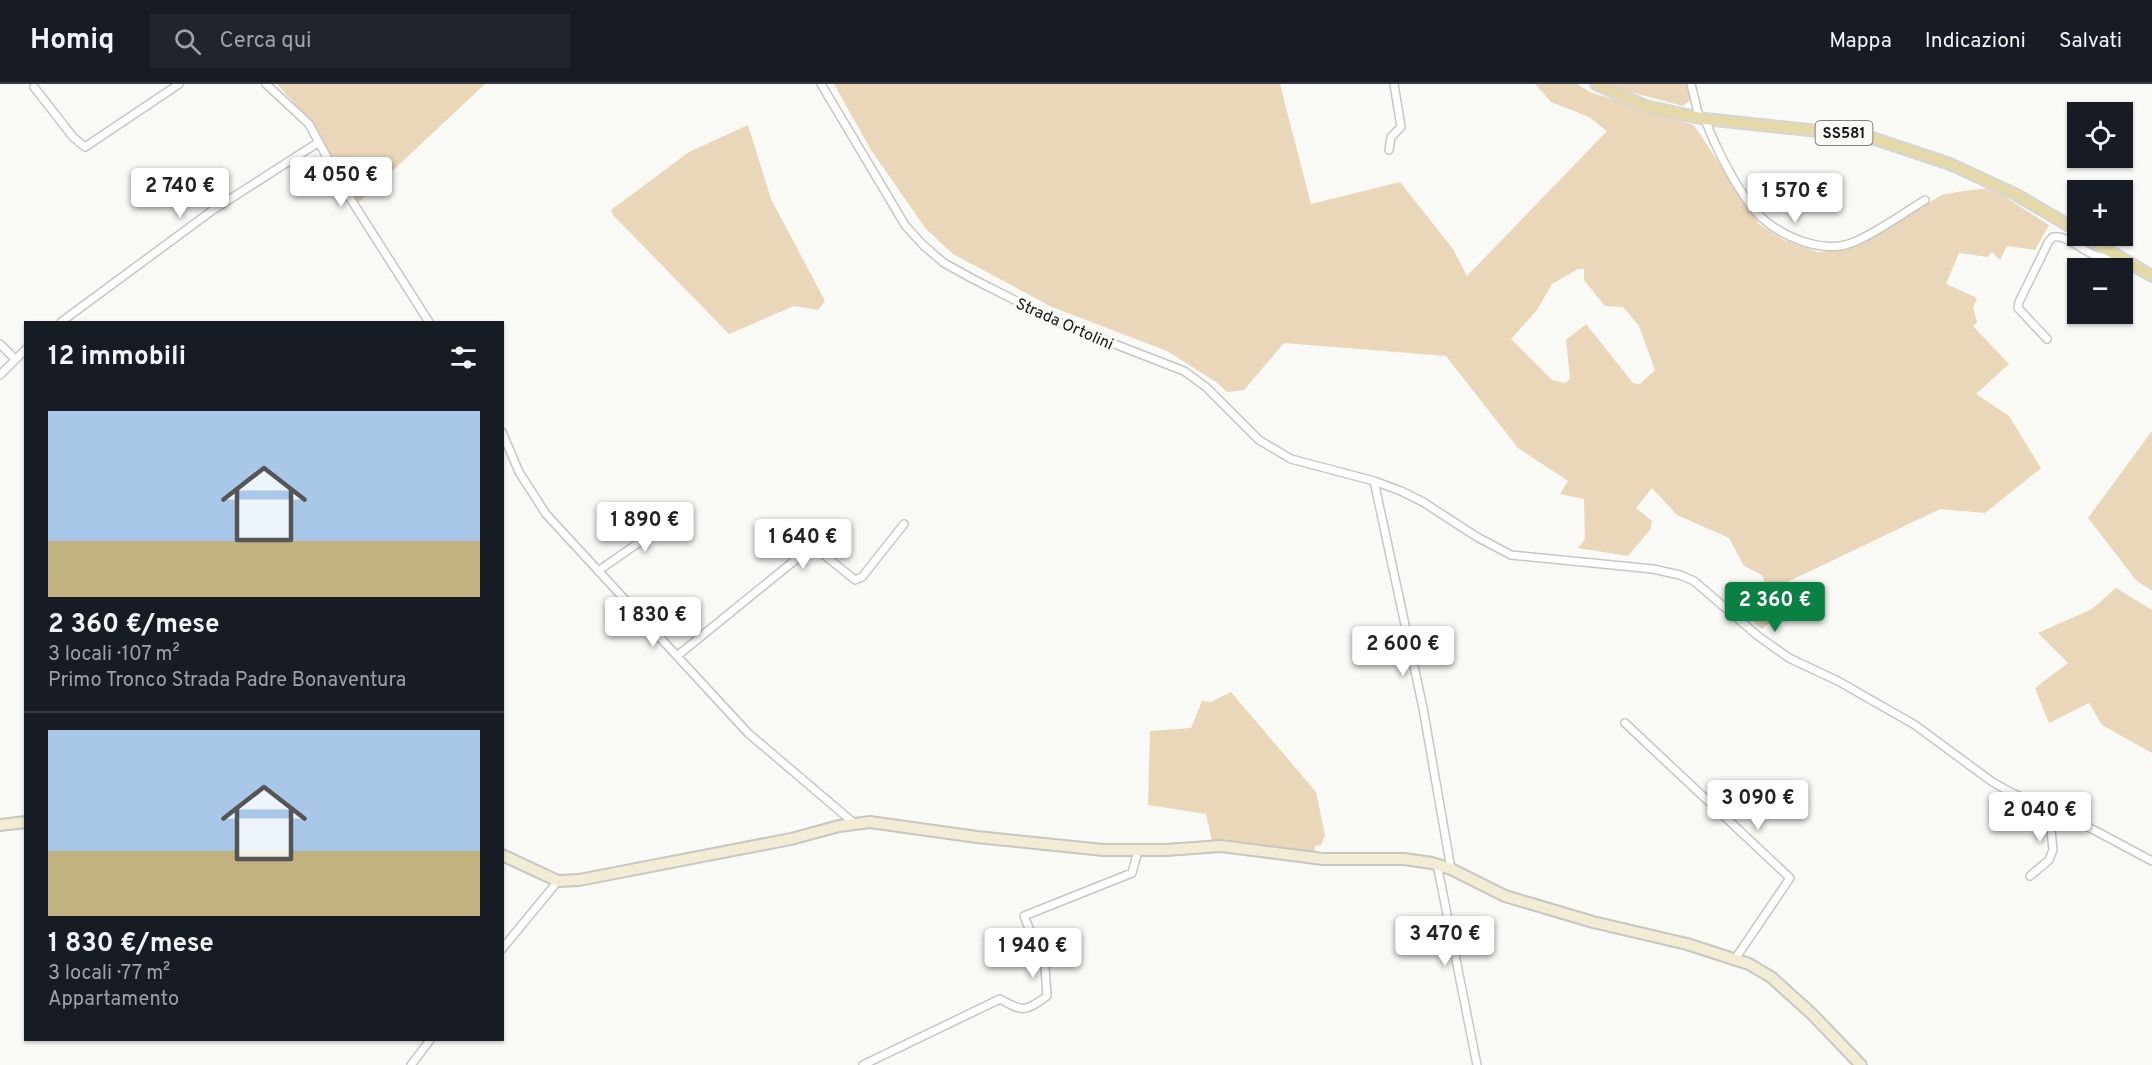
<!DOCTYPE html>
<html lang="it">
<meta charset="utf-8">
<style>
:root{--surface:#171b24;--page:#20242c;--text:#f1f3f6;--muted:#9ea1a6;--line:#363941;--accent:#0b8043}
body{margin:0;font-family:Overpass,sans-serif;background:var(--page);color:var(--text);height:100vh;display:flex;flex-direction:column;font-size:22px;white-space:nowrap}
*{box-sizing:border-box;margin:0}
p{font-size:20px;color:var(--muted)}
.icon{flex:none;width:33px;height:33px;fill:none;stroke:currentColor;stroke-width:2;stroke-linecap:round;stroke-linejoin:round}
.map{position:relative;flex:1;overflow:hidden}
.panel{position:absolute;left:24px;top:237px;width:480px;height:720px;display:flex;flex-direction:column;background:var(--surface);border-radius:0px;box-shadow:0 2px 4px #0004}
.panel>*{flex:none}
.buttons{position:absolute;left:2067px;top:18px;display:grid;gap:12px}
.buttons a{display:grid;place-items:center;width:66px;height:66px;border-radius:0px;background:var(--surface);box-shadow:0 2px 4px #0004;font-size:30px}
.price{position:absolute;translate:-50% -51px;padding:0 14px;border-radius:6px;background:#fff;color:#222;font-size:20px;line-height:39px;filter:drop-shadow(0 2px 3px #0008)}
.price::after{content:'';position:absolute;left:50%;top:36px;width:18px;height:14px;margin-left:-9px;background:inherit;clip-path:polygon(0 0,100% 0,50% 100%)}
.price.selected{background:var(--accent);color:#fff}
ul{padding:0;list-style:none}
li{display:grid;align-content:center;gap:12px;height:318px;padding:0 24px}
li+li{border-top:2px solid var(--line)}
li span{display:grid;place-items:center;height:186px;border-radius:0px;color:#555}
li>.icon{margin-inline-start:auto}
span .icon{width:108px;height:108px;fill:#fffc;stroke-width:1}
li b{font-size:26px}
h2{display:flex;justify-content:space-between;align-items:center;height:72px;padding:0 24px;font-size:26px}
header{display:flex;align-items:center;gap:36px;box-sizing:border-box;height:84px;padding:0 30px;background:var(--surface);border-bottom:2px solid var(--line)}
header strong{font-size:28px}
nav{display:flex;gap:33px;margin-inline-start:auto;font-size:21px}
.search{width:420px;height:54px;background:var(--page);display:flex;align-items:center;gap:15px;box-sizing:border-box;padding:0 21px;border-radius:0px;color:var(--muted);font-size:22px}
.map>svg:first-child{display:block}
.green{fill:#ead6b9;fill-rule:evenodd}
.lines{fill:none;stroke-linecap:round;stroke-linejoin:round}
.street-casing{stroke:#c6c6c3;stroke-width:10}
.secondary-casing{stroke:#c6c6c3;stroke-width:14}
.primary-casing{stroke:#d5d5d5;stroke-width:14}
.street{stroke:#fff;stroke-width:7}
.secondary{stroke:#f2ecd4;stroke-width:10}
.primary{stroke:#e5d9a9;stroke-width:10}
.labels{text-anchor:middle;stroke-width:6;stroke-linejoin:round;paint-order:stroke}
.shield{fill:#f9faf6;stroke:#5c5c5a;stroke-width:1.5}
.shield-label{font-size:15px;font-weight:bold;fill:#181817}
.street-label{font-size:16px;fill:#181817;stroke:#f9faf6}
</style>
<header>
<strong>Homiq</strong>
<div class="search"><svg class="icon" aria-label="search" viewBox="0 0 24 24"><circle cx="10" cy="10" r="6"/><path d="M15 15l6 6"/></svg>Cerca qui</div>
<nav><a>Mappa</a><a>Indicazioni</a><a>Salvati</a></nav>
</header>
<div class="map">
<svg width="2152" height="981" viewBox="0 0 2152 981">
<rect width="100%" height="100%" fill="#f9faf6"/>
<!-- green -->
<path class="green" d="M 277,0 L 485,0 L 355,122 L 313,40 Z
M 834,0 L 1280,0 L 1311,120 L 1400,98 L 1453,165 L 1467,192 L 1607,47 L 1589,33 L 1551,18 L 1535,0 L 1577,0 L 1590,8 L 1694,41 L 1759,140 L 1784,156 L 1818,168 L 1851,164 L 1942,111 L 1963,107 L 1991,104 L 2049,141 L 2035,166 L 2007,162 L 2000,176 L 1992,168 L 1988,173 L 1959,169 L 1946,200 L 1977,214 L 1973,224 L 1977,238 L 1973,242 L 2009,280 L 1976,310 L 2009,332 L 2041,384 L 1985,429 L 1940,425 L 1781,501 L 1785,526 L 1762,545 L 1724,511 L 1729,505 L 1765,499 L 1762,491 L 1744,482 L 1729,454 L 1677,431 L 1652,404 L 1636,424 L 1652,437 L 1650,446 L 1628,472 L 1578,464 L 1585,455 L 1584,415 L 1560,410 L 1568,397 L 1518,364 L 1446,272 L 1284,259 L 1244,306 L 1227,308 L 1216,298 L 1167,267 L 1052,223 L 953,170 L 926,145 L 871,66 ZM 1578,185 L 1584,185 L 1584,196 L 1605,222 L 1623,223 L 1639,242 L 1655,286 L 1640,300 L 1633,299 L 1586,240 L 1566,256 L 1570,295 L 1565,299 L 1552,296 L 1511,255 L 1537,226 L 1552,200 Z
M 1608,0 L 1686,0 L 1690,16 L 1683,22 L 1619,5 Z
M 748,41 L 771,115 L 825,217 L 818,226 L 794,222 L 729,250 L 613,131 L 611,126 L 689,68 Z
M 2152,347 L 2152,507 L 2136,496 L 2088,434 Z
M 2116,504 L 2152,526 L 2152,669 L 2102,641 L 2089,619 L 2049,639 L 2035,604 L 2068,579 L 2038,549 L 2092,525 Z
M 1231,608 L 1316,708 L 1325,751 L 1321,761 L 1315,762 L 1315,769 L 1212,757 L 1206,730 L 1148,721 L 1150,647 L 1191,644 L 1202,617 L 1211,618 Z"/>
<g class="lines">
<!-- street casing -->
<g class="street-casing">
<path id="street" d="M 266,0 L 309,40 L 343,103 L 429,238
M 821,0 L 905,141 L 923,161 L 944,179 L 973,195 L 1058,238 L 1184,287 L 1206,303 L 1259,356 L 1291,375 L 1374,397 L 1401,407 L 1423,418 L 1477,453 L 1511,471 L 1653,485 L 1680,491 L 1694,497 L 1758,552 L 1789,574 L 1838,597 L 1915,641 L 1991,697 L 2010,708 L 2094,746 L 2152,777
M 1691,0 L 1699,33
M 34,3 L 73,53 L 85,63 L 179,0
M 1705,35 C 1715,63 1734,99 1752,123 C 1772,150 1822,172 1854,158 C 1878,148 1902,130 1925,116
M 1389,66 L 1391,53 L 1401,43 L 1394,0
M 61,238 L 213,126 L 319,58
M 2047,255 L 2018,224 L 2019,218 L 2049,157 L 2053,153 C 2075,150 2093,184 2114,169
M 0,260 L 14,274
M 0,291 L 26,265
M 502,348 L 519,388 L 546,430 L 748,649 L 855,740
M 1374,397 L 1423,624 L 1451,785
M 598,487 L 677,432
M 677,572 L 810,464 L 817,465 L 855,496 L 862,493 L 904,440
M 1625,639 L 1790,794 L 1735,875
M 1437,780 L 1477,981
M 2030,792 L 2049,776 L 2053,766 L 2049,726
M 502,865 L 558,797
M 411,981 L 430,956
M 863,981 L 1000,915 C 1023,928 1025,928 1047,912 L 1045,883 L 1024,832 L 1132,789 L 1138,767"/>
</g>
<!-- secondary casing -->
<g class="secondary-casing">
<path id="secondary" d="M 0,741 L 26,738
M 502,771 L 558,797 L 579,796 L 791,755 L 839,742 L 870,738 L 977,753 L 1103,766 L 1166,766 L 1221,762 L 1323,775 L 1404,775 L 1432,779 L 1451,785 L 1505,812 L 1593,838 L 1687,860 L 1749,880 L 1771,893 L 1812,930 L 1861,981"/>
</g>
<!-- primary casing -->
<g class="primary-casing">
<path id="primary" d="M 1596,0 L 1645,22 L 1705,35 L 1866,52 L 1950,80 L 2015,110 L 2078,147
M 2084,152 L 2152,192"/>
</g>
<!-- street -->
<use href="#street" class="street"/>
<!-- secondary -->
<use href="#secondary" class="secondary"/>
<!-- primary -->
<use href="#primary" class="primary"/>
</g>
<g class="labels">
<!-- shield labels -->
<rect class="shield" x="1815.5" y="37" width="57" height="24" rx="4.5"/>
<g class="shield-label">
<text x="1844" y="54">SS581</text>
</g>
<!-- street labels -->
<g class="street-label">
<text transform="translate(1065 239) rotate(24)" y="6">Strada Ortolini</text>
</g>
</g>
</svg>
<div class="buttons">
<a><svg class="icon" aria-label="locate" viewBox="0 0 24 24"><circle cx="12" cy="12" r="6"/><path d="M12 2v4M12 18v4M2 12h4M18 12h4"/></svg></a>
<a>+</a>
<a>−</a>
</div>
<b class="price" style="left:341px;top:124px">4 050 €</b>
<b class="price" style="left:180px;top:135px">2 740 €</b>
<b class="price" style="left:1795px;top:140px">1 570 €</b>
<b class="price" style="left:645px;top:469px">1 890 €</b>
<b class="price" style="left:803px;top:486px">1 640 €</b>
<b class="price selected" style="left:1775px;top:549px">2 360 €</b>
<b class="price" style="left:653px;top:564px">1 830 €</b>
<b class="price" style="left:1403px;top:593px">2 600 €</b>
<b class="price" style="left:1758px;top:747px">3 090 €</b>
<b class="price" style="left:2040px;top:759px">2 040 €</b>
<b class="price" style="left:1445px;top:883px">3 470 €</b>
<b class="price" style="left:1033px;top:895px">1 940 €</b>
<section class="panel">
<h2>12 immobili<svg class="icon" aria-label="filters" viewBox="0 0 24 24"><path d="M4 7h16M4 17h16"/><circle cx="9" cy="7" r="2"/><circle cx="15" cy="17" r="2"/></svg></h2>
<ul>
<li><span style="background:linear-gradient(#a9c7e8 70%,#c2b280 0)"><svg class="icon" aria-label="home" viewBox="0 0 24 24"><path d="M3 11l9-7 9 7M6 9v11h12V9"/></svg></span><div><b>2 360 €/mese</b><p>3 locali · 107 m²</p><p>Primo Tronco Strada Padre Bonaventura</p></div></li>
<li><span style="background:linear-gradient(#a9c7e8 65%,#c2b280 0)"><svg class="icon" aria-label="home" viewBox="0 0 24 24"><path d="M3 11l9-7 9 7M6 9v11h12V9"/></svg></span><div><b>1 830 €/mese</b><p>3 locali · 77 m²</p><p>Appartamento</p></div></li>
</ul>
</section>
</div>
